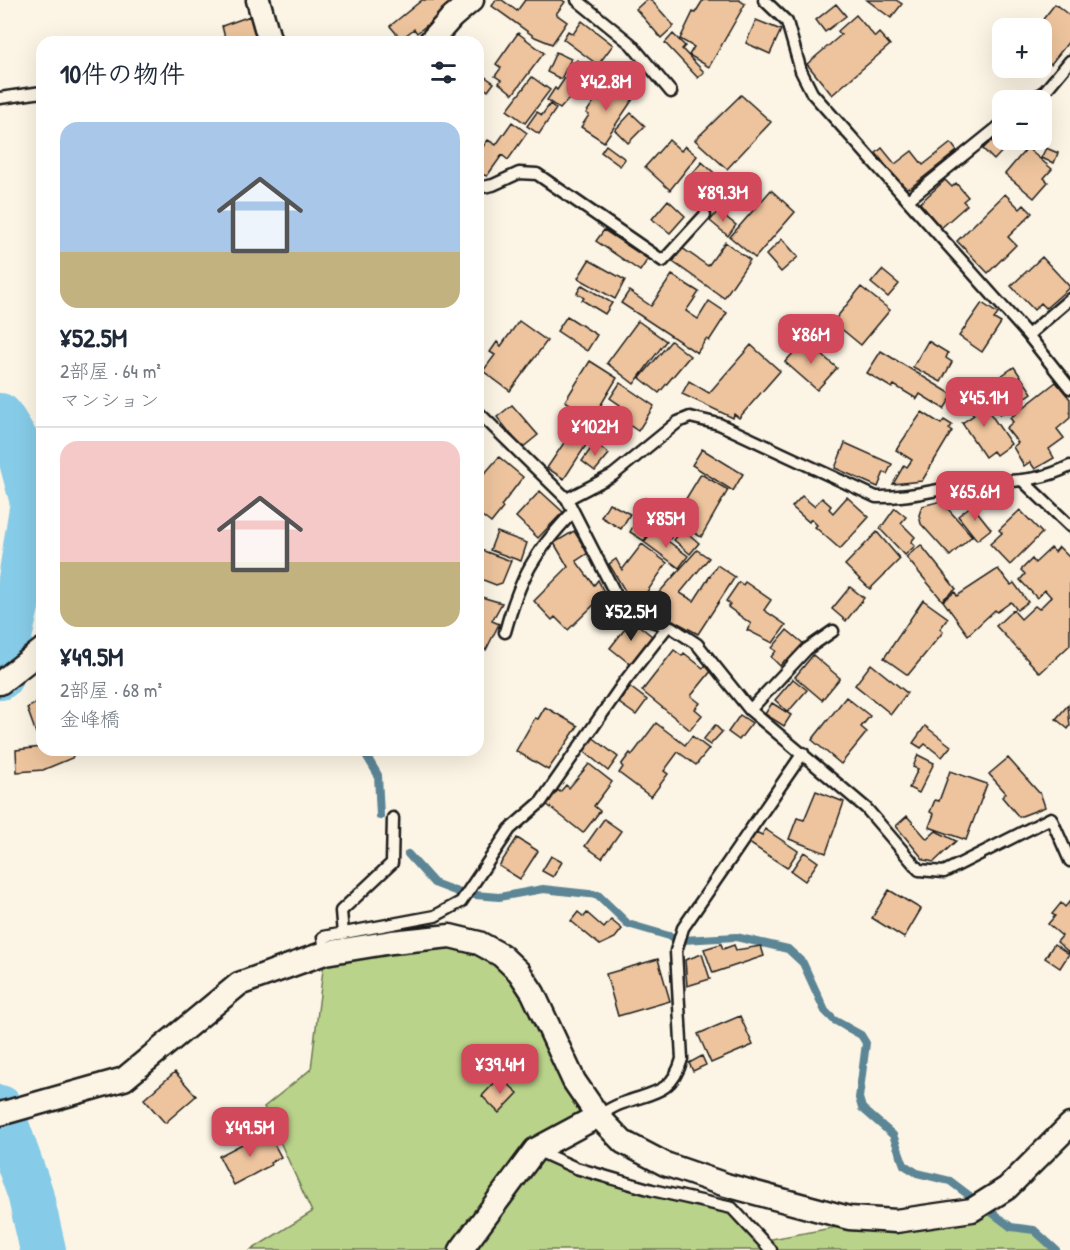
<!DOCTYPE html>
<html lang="ja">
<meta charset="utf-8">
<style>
:root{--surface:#fff;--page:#f2f2f3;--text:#1f2937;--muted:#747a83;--line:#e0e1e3;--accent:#d1495b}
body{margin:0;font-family:"Patrick Hand","Klee One",sans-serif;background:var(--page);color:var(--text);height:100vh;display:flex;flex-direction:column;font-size:22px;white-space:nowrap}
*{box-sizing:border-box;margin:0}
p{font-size:20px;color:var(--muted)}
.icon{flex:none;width:33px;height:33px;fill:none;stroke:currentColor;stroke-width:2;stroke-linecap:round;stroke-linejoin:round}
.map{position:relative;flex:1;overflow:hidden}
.side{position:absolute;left:36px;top:36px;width:448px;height:720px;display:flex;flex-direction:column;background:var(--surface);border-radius:18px;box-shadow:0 6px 24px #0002}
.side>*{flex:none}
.fabs{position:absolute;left:992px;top:18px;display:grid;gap:12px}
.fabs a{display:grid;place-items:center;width:60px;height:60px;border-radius:12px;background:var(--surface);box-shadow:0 6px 24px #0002;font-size:30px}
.price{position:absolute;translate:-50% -51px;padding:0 14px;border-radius:12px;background:var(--accent);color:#fff;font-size:20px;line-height:39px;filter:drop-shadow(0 2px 3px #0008)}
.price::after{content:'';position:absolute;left:50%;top:36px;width:18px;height:14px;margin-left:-9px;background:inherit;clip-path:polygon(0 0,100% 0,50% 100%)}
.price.selected{background:#222;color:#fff}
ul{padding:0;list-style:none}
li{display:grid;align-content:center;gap:12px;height:318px;padding:0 24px}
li+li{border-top:2px solid var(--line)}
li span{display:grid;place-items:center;height:186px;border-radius:18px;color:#555}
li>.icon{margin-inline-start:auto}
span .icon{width:108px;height:108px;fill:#fffc;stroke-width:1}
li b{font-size:26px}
h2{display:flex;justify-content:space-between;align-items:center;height:72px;padding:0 24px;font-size:26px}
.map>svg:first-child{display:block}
.green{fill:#bad38a;stroke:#6b7853;stroke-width:1.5}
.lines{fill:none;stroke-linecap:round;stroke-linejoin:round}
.stream{stroke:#5c8596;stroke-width:8}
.river{stroke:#86cbe7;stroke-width:46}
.building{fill:#edc49d;stroke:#1c1c1c;stroke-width:1.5}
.service-casing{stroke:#1c1c1c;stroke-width:15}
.minor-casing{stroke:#1c1c1c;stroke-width:27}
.service{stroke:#fcf5e5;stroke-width:10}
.minor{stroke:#fcf5e5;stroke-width:22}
</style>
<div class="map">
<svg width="1070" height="1250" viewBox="0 0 1070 1250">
<rect width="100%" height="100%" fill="#fcf5e5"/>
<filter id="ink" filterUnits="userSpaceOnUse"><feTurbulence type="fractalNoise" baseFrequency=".0167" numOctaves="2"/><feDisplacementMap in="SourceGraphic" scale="12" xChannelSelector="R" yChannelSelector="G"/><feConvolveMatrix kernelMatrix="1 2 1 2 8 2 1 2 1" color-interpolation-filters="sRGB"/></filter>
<g filter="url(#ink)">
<!-- green -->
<path class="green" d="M 437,937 L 501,955 L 598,1116 L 536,1149 L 576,1168 L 732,1208 L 761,1241 L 848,1225 L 896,1227 L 962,1223 L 979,1203 L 1011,1227 L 1034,1230 L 1056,1250 L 251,1250 L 312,1212 L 264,1107 L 311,1069 L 325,953 Z"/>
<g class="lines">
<!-- stream -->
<path class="stream" d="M 24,558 L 42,569
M 363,750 L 378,775 L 380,816
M 408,854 L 434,883 L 463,894 L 499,897 L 543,889 L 598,895 L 628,924 L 683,940 L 736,937 L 788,949 L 803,963 L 825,1011 L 834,1020 L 861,1035 L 866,1043 L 859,1098 L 862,1108 L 893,1135 L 904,1165 L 917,1173 L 950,1181 L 1011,1227 L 1034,1230 L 1056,1250"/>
<!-- river -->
<path class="river" d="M 0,416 L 17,443 L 33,502 L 18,598 L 0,677
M 0,1108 L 30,1193 L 43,1250"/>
</g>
<!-- building -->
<path class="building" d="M 422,0 L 453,0 L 445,7 L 447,9 L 417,33 L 414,29 L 401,39 L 390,26 Z
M 496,0 L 502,0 L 517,11 L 525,0 L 562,0 L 565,2 L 556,14 L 567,22 L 552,44 L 535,37 L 492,6 Z
M 646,0 L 651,0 L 674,26 L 661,38 L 636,9 Z
M 703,0 L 739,0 L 745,4 L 709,67 L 689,55 L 694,47 L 680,39 L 693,12 L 695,13 Z
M 867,0 L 896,0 L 902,4 L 891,18 Z
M 836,4 L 846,16 L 825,32 L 816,20 Z
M 1055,4 L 1070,16 L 1070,40 L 1051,64 L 1041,56 L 1041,28 L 1030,28 L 1037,20 L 1040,23 Z
M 856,15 L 875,37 L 879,33 L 890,45 L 832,95 L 807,64 L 841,35 L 838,31 Z
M 250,16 L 257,42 L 226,42 L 222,26 Z
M 756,20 L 781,30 L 770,54 L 746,43 Z
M 582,21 L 613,45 L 598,65 L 563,39 L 568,31 L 573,34 Z
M 518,33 L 544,53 L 513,94 L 499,83 L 501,80 L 495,76 L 501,68 L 496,64 Z
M 673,34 L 685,46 L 682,49 L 704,72 L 698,78 L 665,43 Z
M 556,52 L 571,59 L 561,79 L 547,72 Z
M 577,60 L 595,72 L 579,95 L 575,92 L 560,109 L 547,100 L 555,88 L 557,90 Z
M 627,67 L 643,76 L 634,93 L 618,84 Z
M 481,74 L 494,83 L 488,91 L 478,83 Z
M 532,77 L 550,90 L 525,123 L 507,110 Z
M 607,82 L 633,99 L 604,142 L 581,127 L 589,115 L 586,113 Z
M 741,95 L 771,122 L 727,169 L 695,140 Z
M 550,104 L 556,109 L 539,134 L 527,126 L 537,112 L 542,115 Z
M 631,113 L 645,126 L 628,143 L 615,130 Z
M 512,122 L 527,133 L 508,160 L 502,155 L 487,176 L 478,173 L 478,153 L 488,140 L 496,145 Z
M 669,140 L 681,151 L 685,146 L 697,156 L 670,190 L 645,167 Z
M 990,141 L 1008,145 L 994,160 L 983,149 Z
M 951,143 L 957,151 L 910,188 L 902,187 L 876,153 L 882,148 L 895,164 L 912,151 L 923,165 Z
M 606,145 L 625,159 L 620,166 L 601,152 Z
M 1027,148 L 1052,169 L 1044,178 L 1048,182 L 1034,198 L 1005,174 Z
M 1046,148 L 1058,153 L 1054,163 L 1041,158 Z
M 702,162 L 721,179 L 706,196 L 687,180 Z
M 945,180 L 952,187 L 956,183 L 968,197 L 963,201 L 967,205 L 941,228 L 920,203 Z
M 771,190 L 795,212 L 755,258 L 730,237 Z
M 1005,194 L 1020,209 L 1024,205 L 1032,213 L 1008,237 L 1016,245 L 988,273 L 957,241 Z
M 668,200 L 685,216 L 670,233 L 652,219 Z
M 718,211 L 736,225 L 728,236 L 710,221 Z
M 604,230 L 648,259 L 640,271 L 596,241 Z
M 782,239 L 798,257 L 781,272 L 766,255 Z
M 725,242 L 750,260 L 724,298 L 673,262 L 682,248 L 708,266 Z
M 1042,257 L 1070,287 L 1046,308 L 1041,303 L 1034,310 L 1011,286 Z
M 589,260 L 625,280 L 615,299 L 578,278 Z
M 882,270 L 899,284 L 888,297 L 871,283 Z
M 672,275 L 699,292 L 686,311 L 698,319 L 709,301 L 727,313 L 709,341 L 706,339 L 697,353 L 621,303 L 629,291 L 651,306 Z
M 582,285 L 612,303 L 605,314 L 582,300 L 584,298 L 577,293 Z
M 861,287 L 890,310 L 861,345 L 833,322 Z
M 982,303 L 998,314 L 994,319 L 1001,323 L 982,352 L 959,336 Z
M 567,316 L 597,335 L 587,351 L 557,331 Z
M 519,321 L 547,341 L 510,391 L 483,371 L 495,355 L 490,352 L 497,342 L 501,346 Z
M 638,321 L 666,341 L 634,384 L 607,363 Z
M 805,340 L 837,368 L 817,390 L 785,362 Z
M 671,341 L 690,356 L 659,393 L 640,378 Z
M 928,341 L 948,353 L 946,358 L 952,362 L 941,382 L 913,367 Z
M 751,345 L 780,371 L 739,418 L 734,414 L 733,418 L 682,394 L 689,381 L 709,393 Z
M 881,351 L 953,395 L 944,409 L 920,394 L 917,399 L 894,385 L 892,388 L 867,373 Z
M 590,361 L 617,378 L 593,418 L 565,401 Z
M 1014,367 L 1032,393 L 1000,415 L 982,389 Z
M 1056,382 L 1070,399 L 1070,418 L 1057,429 L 1064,438 L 1049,449 L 1054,458 L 1035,469 L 1030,462 L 1024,466 L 1013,447 L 1018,443 L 1006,428 L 1013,422 L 1010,418 Z
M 620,383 L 654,406 L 638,431 L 613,414 L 620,405 L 610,398 Z
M 975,391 L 1011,444 L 996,455 L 993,451 L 985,457 L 962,423 L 974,415 L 963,400 Z
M 512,405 L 538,435 L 522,448 L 497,417 Z
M 922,412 L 941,424 L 944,420 L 952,425 L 949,429 L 952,431 L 922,481 L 893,484 L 904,465 L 907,467 L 912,460 L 896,450 Z
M 574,428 L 590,439 L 564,479 L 547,468 Z
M 595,443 L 609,454 L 595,471 L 582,461 Z
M 845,443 L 892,464 L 887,474 L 884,472 L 878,487 L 835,468 Z
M 702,449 L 743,474 L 733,491 L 692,465 Z
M 499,457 L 523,477 L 501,506 L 503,508 L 491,523 L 478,513 L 478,481 Z
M 701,474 L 728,490 L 701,537 L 676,522 L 679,517 L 676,515 Z
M 540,491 L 563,512 L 538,538 L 516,517 Z
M 802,496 L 814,506 L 822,498 L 831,506 L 829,509 L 833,513 L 847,497 L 869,517 L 840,549 L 815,527 L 817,525 L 811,519 L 809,522 L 792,507 Z
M 645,498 L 676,518 L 672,524 L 677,528 L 670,539 L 633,516 Z
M 941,501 L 972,536 L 950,556 L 921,524 L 919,515 L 922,506 Z
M 609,503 L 630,514 L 621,529 L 601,517 Z
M 972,505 L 991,529 L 977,540 L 958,516 Z
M 895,508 L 906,517 L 901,523 L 915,537 L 911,542 L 915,546 L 905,555 L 880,529 Z
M 1020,510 L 1042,533 L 1010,565 L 990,544 L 1002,533 L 999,530 Z
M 636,521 L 651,530 L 644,541 L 630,532 Z
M 683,529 L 699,543 L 690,554 L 674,540 Z
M 653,530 L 688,556 L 679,568 L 644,542 Z
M 574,531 L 588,553 L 576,561 L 594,585 L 598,580 L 605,594 L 568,630 L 555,617 L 552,620 L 534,601 L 568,567 L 554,543 Z
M 497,532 L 527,543 L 521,561 L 490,550 Z
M 877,532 L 900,559 L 870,589 L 845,565 Z
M 642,544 L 667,563 L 640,602 L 625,591 L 609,564 L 616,559 L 622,570 Z
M 921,545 L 956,589 L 942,600 L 906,557 Z
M 1059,547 L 1070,558 L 1070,645 L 1040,673 L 996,626 L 1013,610 L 1021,619 L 1035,606 L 1039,609 L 1051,597 L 1045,590 L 1037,598 L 1020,580 L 1025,574 L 1021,570 L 1032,559 L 1035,563 L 1051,548 L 1055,552 Z
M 481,550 L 511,561 L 502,583 L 496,585 L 478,578 Z
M 697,550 L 709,558 L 680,593 L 694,601 L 717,565 L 735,577 L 698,634 L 647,606 Z
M 998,569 L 1011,585 L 1014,583 L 1028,602 L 1017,610 L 1011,602 L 997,612 L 995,610 L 968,635 L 943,601 L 955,592 L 957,596 Z
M 739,582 L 743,585 L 745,582 L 771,600 L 764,610 L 786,625 L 773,643 L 747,630 L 751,624 L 728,607 L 730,604 L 726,601 Z
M 850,587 L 864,598 L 846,621 L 832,609 Z
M 478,596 L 502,603 L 492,621 L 499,624 L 486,650 L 478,646 Z
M 923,600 L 948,618 L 940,629 L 943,632 L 908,675 L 884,658 Z
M 632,620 L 652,636 L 630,664 L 610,648 Z
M 787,630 L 804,644 L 788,662 L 785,660 L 780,666 L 771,657 L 776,651 L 772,648 Z
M 674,650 L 682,656 L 684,653 L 703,668 L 706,665 L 712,670 L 691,696 L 700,703 L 695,709 L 702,715 L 690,730 L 642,691 Z
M 813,655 L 840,678 L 822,700 L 795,677 Z
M 871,664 L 907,693 L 891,714 L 855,685 Z
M 793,679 L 807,690 L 788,712 L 775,700 Z
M 630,687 L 647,700 L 636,715 L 619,703 Z
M 846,697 L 870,716 L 861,727 L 867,732 L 841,764 L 812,740 Z
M 42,700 L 42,750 L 76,750 L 72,758 L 43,770 L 17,772 L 16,750 L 41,747 L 27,708 Z
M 772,703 L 791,715 L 784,726 L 765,714 Z
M 1068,705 L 1070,726 L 1068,729 L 1056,719 Z
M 545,707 L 578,726 L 548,770 L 516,751 L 535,718 L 538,719 Z
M 740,715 L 752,723 L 739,740 L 728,732 Z
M 656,723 L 685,745 L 692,736 L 709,749 L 696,765 L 678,752 L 664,771 L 668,774 L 651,797 L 619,773 L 623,767 L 621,765 L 630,753 L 632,755 Z
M 715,725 L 722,732 L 710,745 L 703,740 Z
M 925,726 L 951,746 L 942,757 L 925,744 L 921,748 L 913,743 Z
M 591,736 L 618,757 L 608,771 L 581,749 Z
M 918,755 L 934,763 L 919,793 L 909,788 L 918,769 L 913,767 Z
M 1008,758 L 1041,795 L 1045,807 L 1019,817 L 1002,797 L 1006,793 L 989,774 Z
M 589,764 L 612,782 L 594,806 L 600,811 L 583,833 L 546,804 L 558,790 L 560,792 L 566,785 L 569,788 Z
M 950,771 L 987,784 L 966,840 L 929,827 L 934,814 L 930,812 L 935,800 L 939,801 Z
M 816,791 L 844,802 L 826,853 L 789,839 L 797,818 L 804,820 Z
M 907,816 L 927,839 L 936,831 L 956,841 L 934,862 L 924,860 L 896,826 Z
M 604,819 L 621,831 L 602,858 L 585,846 Z
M 765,829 L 798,851 L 787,868 L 749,843 L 756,832 L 762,835 Z
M 517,838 L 538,851 L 520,879 L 499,866 Z
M 804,852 L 818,862 L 805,881 L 791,871 Z
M 551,856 L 562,862 L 553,877 L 542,871 Z
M 889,890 L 921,909 L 904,938 L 872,918 Z
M 1070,901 L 1070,953 L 1057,942 L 1062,936 L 1048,924 L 1055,916 L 1052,914 L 1061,903 L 1065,907 Z
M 578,912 L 584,917 L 587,913 L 604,928 L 611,920 L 622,929 L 615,938 L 600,945 L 571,921 Z
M 721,944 L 723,949 L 734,945 L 736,950 L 761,946 L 764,956 L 713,973 L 704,949 Z
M 1054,944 L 1069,954 L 1060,968 L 1045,958 Z
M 702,954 L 710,979 L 687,986 L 685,960 Z
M 658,959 L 670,1001 L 618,1016 L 606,974 Z
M 740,1016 L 753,1045 L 711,1063 L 698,1034 Z
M 702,1056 L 706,1065 L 693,1071 L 689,1063 Z
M 175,1072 L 196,1096 L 165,1123 L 144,1099 Z
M 500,1077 L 518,1093 L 499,1113 L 482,1096 Z
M 267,1131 L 281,1157 L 270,1163 L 271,1165 L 234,1185 L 219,1156 Z"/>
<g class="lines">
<!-- service casing -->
<g class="service-casing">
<path id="service" d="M 577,0 L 631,44 L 671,92
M 764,0 L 787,22 L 801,71 L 812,93 L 1028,335 L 1070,388
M 0,98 L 42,92
M 1032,100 L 1045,91 L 1070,61
M 478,188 L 493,185 L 519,173 L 537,174 L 663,261 L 705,215
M 908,200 L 1002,124
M 1028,335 L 1070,299
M 478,412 L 567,499 L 617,597 L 642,618 L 671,627 L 697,644 L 750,710 L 866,808 L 919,870 L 944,872 L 1051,818 L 1070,861
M 1024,482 L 1070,526
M 567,499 L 613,475 L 678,422 L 690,417 L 719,424 L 876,497 C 907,498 937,489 967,485 C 1007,478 1030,486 1070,466
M 505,632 C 520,577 534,553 573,512
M 750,710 L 807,649 L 833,631
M 343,934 L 341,911 L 392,863 L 393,818
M 325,953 L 323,937 L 435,916 L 461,902 L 510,829 L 541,802 L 625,681 L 668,626
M 598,1116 C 606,1111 614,1106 623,1103 C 653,1092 672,1094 682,1059 L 676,951 L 683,928 L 803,753
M 536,1150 L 576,1168 L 652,1190 L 732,1208 L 771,1250"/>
</g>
<!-- minor casing -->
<g class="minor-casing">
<path id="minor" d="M 258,0 L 270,42
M 430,42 L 452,17 L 472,0
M 0,683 L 42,650
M 0,1114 L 124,1079 L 239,984 L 325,953 L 392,942 L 450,936 L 479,943 L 501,955 L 519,972 L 533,993 L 574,1081 L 598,1116
M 461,1250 L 535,1150 L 598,1116 L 623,1142 L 665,1164 L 726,1185 L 849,1218 L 896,1221 L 972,1210 L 1007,1188 L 1070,1125"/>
</g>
<!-- service -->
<use href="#service" class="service"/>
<!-- minor -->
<use href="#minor" class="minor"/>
</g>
</g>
</svg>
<div class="fabs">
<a>+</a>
<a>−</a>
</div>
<b class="price" style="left:606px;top:112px">¥42.8M</b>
<b class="price" style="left:723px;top:223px">¥89.3M</b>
<b class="price" style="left:811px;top:365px">¥86M</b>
<b class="price" style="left:984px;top:428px">¥45.1M</b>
<b class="price" style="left:595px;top:457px">¥102M</b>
<b class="price" style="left:975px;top:522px">¥65.6M</b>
<b class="price" style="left:666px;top:549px">¥85M</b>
<b class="price selected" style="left:631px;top:642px">¥52.5M</b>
<b class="price" style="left:500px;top:1095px">¥39.4M</b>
<b class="price" style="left:250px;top:1158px">¥49.5M</b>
<section class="side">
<h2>10件の物件<svg class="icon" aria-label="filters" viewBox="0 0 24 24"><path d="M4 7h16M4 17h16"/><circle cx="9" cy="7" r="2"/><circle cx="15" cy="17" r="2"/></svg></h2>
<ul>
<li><span style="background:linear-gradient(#a9c7e8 70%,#c2b280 0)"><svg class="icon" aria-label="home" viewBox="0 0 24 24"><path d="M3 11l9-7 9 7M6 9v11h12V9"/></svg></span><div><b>¥52.5M</b><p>2部屋 · 64 m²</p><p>マンション</p></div></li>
<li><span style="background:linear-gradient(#f6c9c9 65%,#c2b280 0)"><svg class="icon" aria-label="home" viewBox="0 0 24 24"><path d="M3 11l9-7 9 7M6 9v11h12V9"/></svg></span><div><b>¥49.5M</b><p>2部屋 · 68 m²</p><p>金峰橋</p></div></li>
</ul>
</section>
</div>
